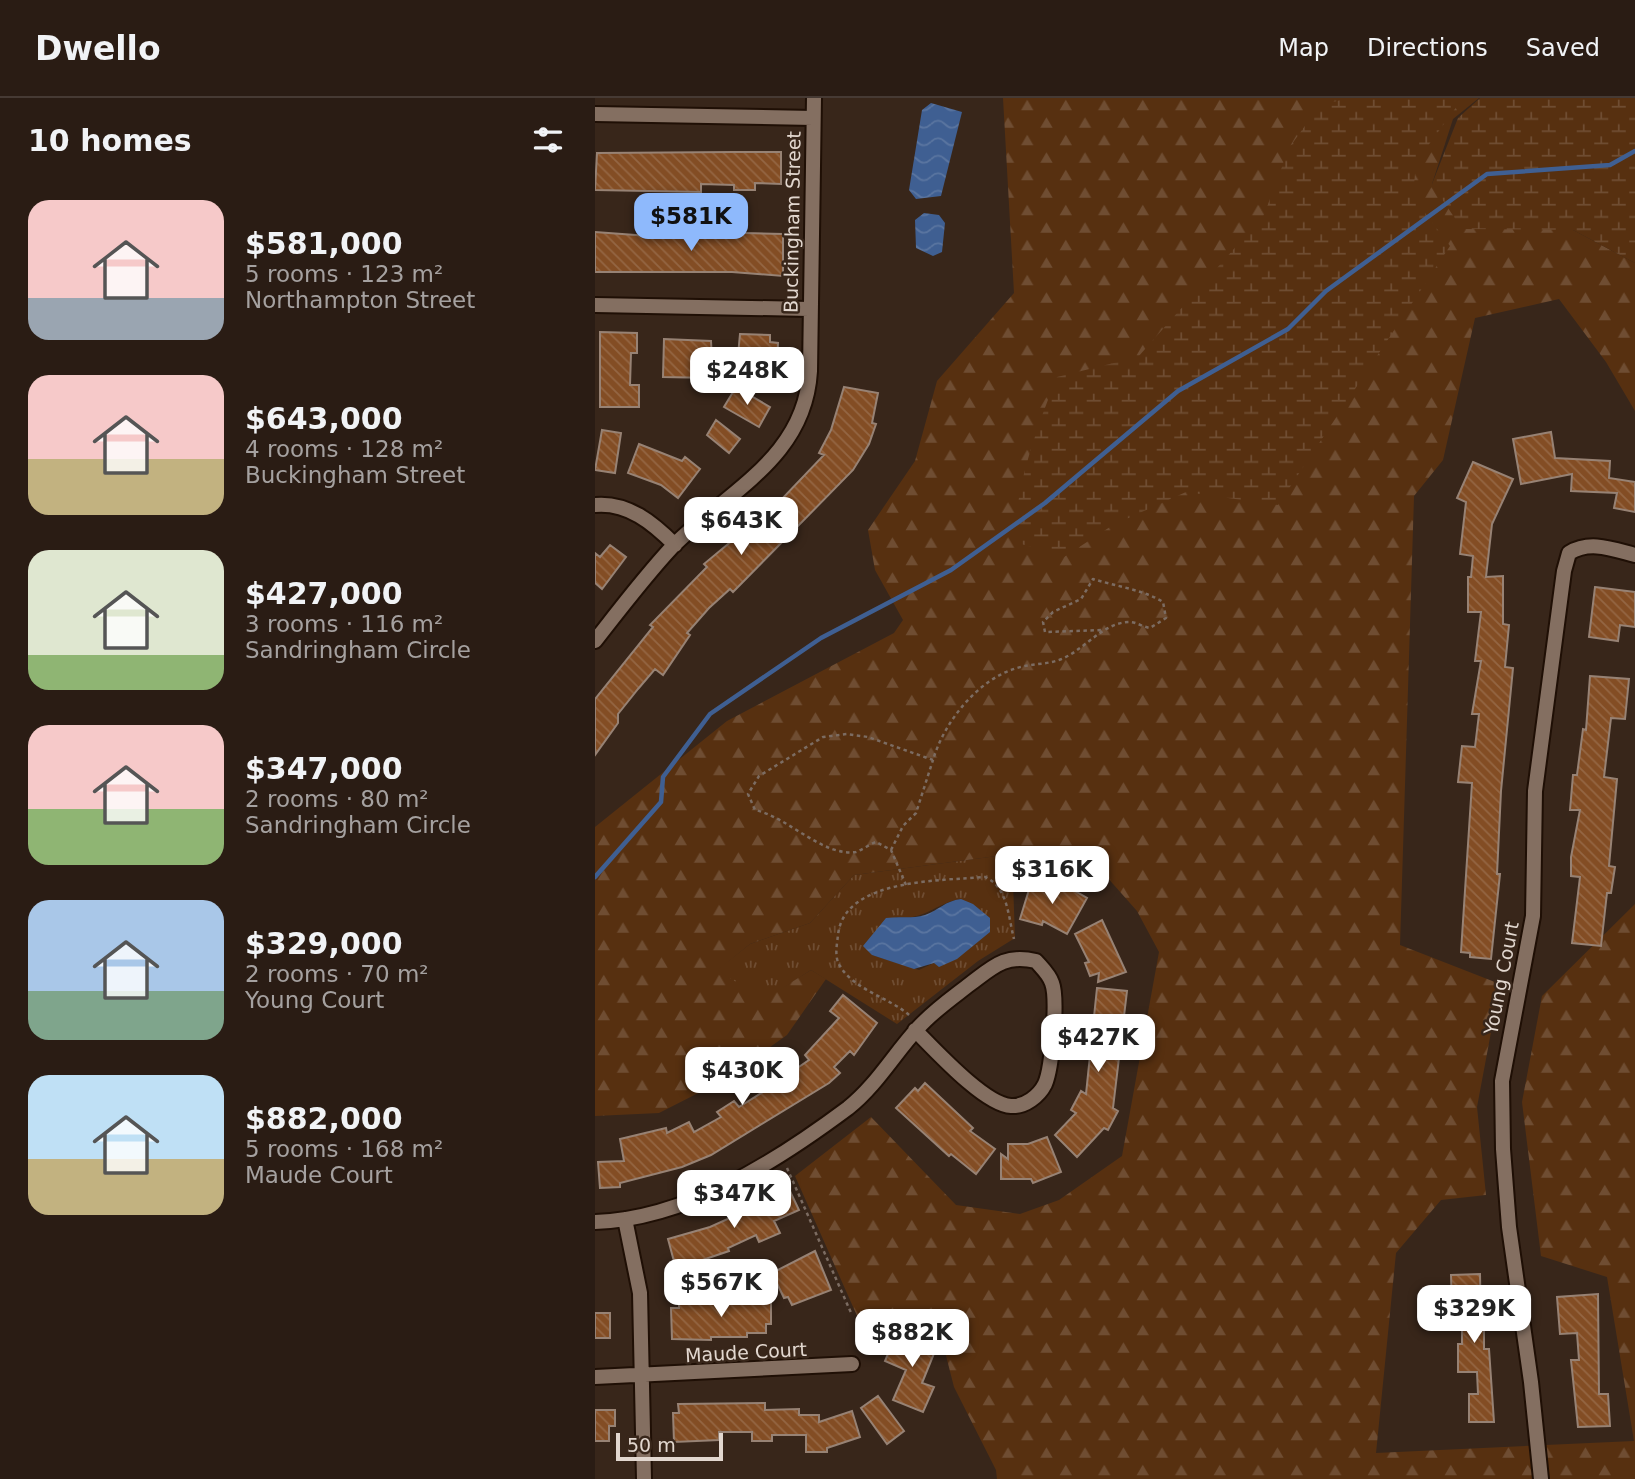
<!DOCTYPE html>
<meta charset="utf-8">
<style>
:root{--surface:#2a1c14;--page:#362922;--text:#f1f3f6;--muted:#a5a1a0;--line:#463a34;--accent:#8eb9fc}
body{margin:0;font-family:"DejaVu Sans",sans-serif;background:var(--page);color:var(--text);height:100vh;display:flex;flex-direction:column;font-size:26px;white-space:nowrap}
*{box-sizing:border-box;margin:0}
p{font-size:23px;color:var(--muted)}
.icon{flex:none;width:38px;height:38px;fill:none;stroke:currentColor;stroke-width:2;stroke-linecap:round;stroke-linejoin:round}
.map{position:relative;flex:1;overflow:hidden}
.sheet{display:flex;flex-direction:column;background:var(--surface);width:595px}
.sheet>*{flex:none}
.scale{position:absolute;left:21px;bottom:18px;width:107px;box-sizing:border-box;padding-left:7px;border:4px solid #e2d7cf;border-top:0;font-size:19px;line-height:24px;white-space:nowrap;color:#e2d7cf;-webkit-text-stroke:5px #38261a;paint-order:stroke}
.price{position:absolute;translate:-50% -60px;padding:0 16px;border-radius:14px;background:#fff;color:#222;font-size:23px;line-height:46px;filter:drop-shadow(0 2px 4px #0008)}
.price::after{content:'';position:absolute;left:50%;top:42px;width:21px;height:16px;margin-left:-10px;background:inherit;clip-path:polygon(0 0,100% 0,50% 100%)}
.price.on{background:var(--accent);color:#111}
ul{padding:0;list-style:none}
li{display:flex;align-items:center;gap:21px;height:175px;padding:0 28px}
li span{display:grid;place-items:center;flex:none;width:196px;height:140px;border-radius:21px;color:#555}
li>.icon{margin-inline-start:auto}
span .icon{width:84px;height:84px;fill:#fffc;stroke-width:1}
li b{font-size:30px}
h2{display:flex;justify-content:space-between;align-items:center;height:84px;padding:0 28px;font-size:30px}
header{display:flex;align-items:center;gap:42px;box-sizing:border-box;height:98px;padding:0 35px;background:var(--surface);border-bottom:2px solid var(--line)}
header strong{font-size:33px}
nav{display:flex;gap:38px;margin-inline-start:auto;font-size:24px}
main{display:flex;flex:1;min-height:0}
.map>svg:first-child{display:block}
.grass{fill:url(#grass-tufts);fill-rule:evenodd}
.forest{fill:url(#forest-firs)}
.wetland{fill:url(#wetland-marsh)}
.water{fill:url(#water-waves)}
.lines{fill:none;stroke-linecap:round;stroke-linejoin:round}
.stream{stroke:#3f5f92;stroke-width:4.5}
.building{fill:url(#building-back-hatch);stroke:#978274;stroke-width:2}
.minor-casing{stroke:#1f0f05;stroke-width:18}
.path{stroke:#7c6c62;stroke-width:2.5;stroke-dasharray:3.5 3.5;stroke-linecap:butt}
.minor{stroke:#846f61;stroke-width:14}
.labels{text-anchor:middle;stroke-width:5;stroke-linejoin:round;paint-order:stroke}
.street-label{font-size:19px;fill:#e2d7cf;stroke:#38261a}
</style>
<header>
<strong>Dwello</strong>
<nav><a>Map</a><a>Directions</a><a>Saved</a></nav>
</header>
<main>
<section class="sheet">
<h2>10 homes<svg class="icon" aria-label="filters" viewBox="0 0 24 24"><path d="M4 7h16M4 17h16"/><circle cx="9" cy="7" r="2"/><circle cx="15" cy="17" r="2"/></svg></h2>
<ul>
<li><span style="background:linear-gradient(#f6c9c9 70%,#9aa5b1 0)"><svg class="icon" aria-label="home" viewBox="0 0 24 24"><path d="M3 11l9-7 9 7M6 9v11h12V9"/></svg></span><div><b>$581,000</b><p>5 rooms · 123 m²</p><p>Northampton Street</p></div></li>
<li><span style="background:linear-gradient(#f6c9c9 60%,#c2b280 0)"><svg class="icon" aria-label="home" viewBox="0 0 24 24"><path d="M3 11l9-7 9 7M6 9v11h12V9"/></svg></span><div><b>$643,000</b><p>4 rooms · 128 m²</p><p>Buckingham Street</p></div></li>
<li><span style="background:linear-gradient(#dfe7d0 75%,#8fb573 0)"><svg class="icon" aria-label="home" viewBox="0 0 24 24"><path d="M3 11l9-7 9 7M6 9v11h12V9"/></svg></span><div><b>$427,000</b><p>3 rooms · 116 m²</p><p>Sandringham Circle</p></div></li>
<li><span style="background:linear-gradient(#f6c9c9 60%,#8fb573 0)"><svg class="icon" aria-label="home" viewBox="0 0 24 24"><path d="M3 11l9-7 9 7M6 9v11h12V9"/></svg></span><div><b>$347,000</b><p>2 rooms · 80 m²</p><p>Sandringham Circle</p></div></li>
<li><span style="background:linear-gradient(#a9c7e8 65%,#7fa58c 0)"><svg class="icon" aria-label="home" viewBox="0 0 24 24"><path d="M3 11l9-7 9 7M6 9v11h12V9"/></svg></span><div><b>$329,000</b><p>2 rooms · 70 m²</p><p>Young Court</p></div></li>
<li><span style="background:linear-gradient(#bfe0f5 60%,#c2b280 0)"><svg class="icon" aria-label="home" viewBox="0 0 24 24"><path d="M3 11l9-7 9 7M6 9v11h12V9"/></svg></span><div><b>$882,000</b><p>5 rooms · 168 m²</p><p>Maude Court</p></div></li>
</ul>
</section>
<div class="map">
<svg width="1040" height="1381" viewBox="0 0 1040 1381">
<defs>
<pattern id="grass-tufts" width="24" height="20" patternUnits="userSpaceOnUse" patternTransform="scale(1.75)"><rect width="24" height="20" fill="#573010"/><path d="M3 7l-1-3M5 7V3M7 7l1-3M15 17l-1-3M17 17v-4M19 17l1-3" fill="none" stroke="#6f4d32"/></pattern>
<pattern id="forest-firs" width="22" height="20" patternUnits="userSpaceOnUse" patternTransform="scale(1.75)"><rect width="22" height="20" fill="#573010"/><path d="M5 1l3.5 6h-7zM16 11l3.5 6h-7z" fill="#6f4d32"/></pattern>
<pattern id="wetland-marsh" width="20" height="14" patternUnits="userSpaceOnUse" patternTransform="scale(1.75)"><rect width="20" height="14" fill="#573010"/><path d="M1 5h8M5 5V1M11 12h8M15 12V8" fill="none" stroke="#6f4d32"/></pattern>
<pattern id="water-waves" width="16" height="10" patternUnits="userSpaceOnUse" patternTransform="scale(1.75)"><rect width="16" height="10" fill="#3f5f92"/><path d="M0 5q4-4 8 0t8 0" fill="none" stroke="#5a75a0"/></pattern>
<pattern id="building-back-hatch" width="6" height="6" patternUnits="userSpaceOnUse" patternTransform="scale(1.75)"><rect width="6" height="6" fill="#834d24"/><path d="M-1 5l2 2M0 0l6 6M5-1l2 2" fill="none" stroke="#946643"/></pattern>
</defs>
<rect width="100%" height="100%" fill="#38261a"/>
<!-- grass -->
<path class="grass" d="M 417,756 L 420,840 L 383,863 L 302,926 L 216,872 L 168,903 L 122,872 L 155,846 L 215,825 L 259,777 ZM 366,801 L 339,865 L 324,872 L 277,857 L 301,819 C 330,823 340,805 366,801 Z"/>
<!-- forest -->
<path class="forest" d="M 408,0 L 884,0 L 858,21 L 837,86 L 978,132 L 1040,165 L 1040,313 L 1011,264 L 964,201 L 880,220 L 848,362 L 819,398 L 805,847 L 905,886 L 882,1009 L 891,1097 L 846,1102 L 801,1155 L 781,1355 L 1039,1343 L 1012,1179 L 946,1158 L 927,1004 L 947,898 L 1040,806 L 1040,1381 L 402,1381 L 401,1372 L 359,1289 L 346,1238 L 263,1220 L 200,1078 L 276,1019 L 361,1107 L 425,1116 L 464,1102 L 527,1058 L 564,854 L 542,813 L 503,769 L 417,756 L 259,777 L 215,825 L 155,846 L 123,872 L 168,902 L 216,872 L 231,881 L 192,937 L 127,983 L 64,1015 L 0,1018 L 0,729 L 132,623 L 299,535 L 308,522 L 280,472 L 273,432 L 320,363 L 342,283 L 419,195 Z"/>
<!-- wetland -->
<path class="wetland" d="M 755,0 L 868,0 L 821,64 L 818,99 L 855,148 L 683,407 L 591,394 L 518,427 L 469,459 L 423,445 C 414,403 445,321 462,279 L 543,259 L 669,117 L 694,50 L 725,7 Z
M 885,0 L 1040,0 L 1040,165 L 978,132 L 867,131 L 837,86 L 863,20 Z"/>
<!-- water -->
<path class="water" d="M 336,5 L 367,14 L 346,98 L 321,101 L 314,92 L 327,12 Z
M 329,115 L 344,117 L 350,125 L 347,154 L 338,158 L 321,150 L 320,122 Z
M 366,801 L 378,806 L 395,820 L 395,834 L 362,861 L 344,869 L 339,865 L 319,871 L 277,857 L 268,848 L 291,820 C 304,818 317,821 330,817 C 344,812 350,803 366,801 Z"/>
<g class="lines">
<!-- stream -->
<path class="stream" d="M 0,779 L 66,704 L 68,679 L 115,616 L 226,540 L 356,472 L 450,405 L 583,293 L 693,231 L 731,193 L 892,76 L 1015,67 L 1040,53"/>
</g>
<!-- building -->
<path class="building" d="M 139,54 L 186,54 L 186,86 L 160,85 L 160,92 L 139,92 L 139,87 L 106,86 L 106,94 L 0,92 L 2,55 Z
M 0,134 L 54,138 L 110,134 L 188,136 L 188,178 L 137,174 L 0,174 Z
M 5,234 L 42,235 L 42,255 L 36,255 L 35,287 L 44,287 L 44,309 L 5,309 Z
M 145,236 L 175,237 L 175,244 L 183,245 L 181,288 L 143,284 L 146,279 L 141,279 Z
M 69,241 L 116,243 L 118,280 L 68,279 Z
M 141,289 L 175,309 L 164,329 L 129,309 Z
M 249,289 L 283,295 L 277,325 L 281,326 L 274,346 L 258,372 L 138,494 L 135,491 L 114,510 L 92,535 L 95,537 L 68,577 L 60,571 L 43,591 L 23,616 L 23,625 L 0,657 L 0,601 L 58,529 L 55,527 L 112,469 L 109,466 L 186,402 L 229,357 L 224,355 L 236,332 Z
M 121,322 L 145,341 L 134,355 L 112,337 Z
M 7,332 L 26,335 L 20,375 L 0,372 Z
M 956,334 L 960,360 L 1015,363 L 1014,380 L 1040,384 L 1040,414 L 1019,410 L 1022,395 L 976,393 L 977,376 L 926,386 L 918,341 Z
M 44,346 L 87,363 L 90,359 L 105,371 L 83,400 L 66,387 L 33,375 Z
M 878,364 L 918,381 L 897,426 L 891,479 L 908,478 L 908,526 L 914,527 L 910,569 L 918,570 L 906,693 L 902,776 L 905,776 L 896,861 L 875,859 L 875,855 L 866,854 L 877,685 L 863,684 L 867,648 L 880,649 L 884,616 L 877,616 L 886,563 L 880,563 L 886,514 L 873,514 L 873,479 L 876,479 L 878,458 L 865,456 L 871,404 L 862,400 Z
M 15,447 L 31,459 L 7,491 L 0,485 L 0,455 L 5,459 Z
M 1000,489 L 1040,494 L 1040,529 L 1025,527 L 1023,543 L 994,539 Z
M 995,578 L 1034,581 L 1030,621 L 1016,620 L 1009,679 L 1022,681 L 1014,768 L 1020,769 L 1016,795 L 1012,795 L 1006,848 L 977,845 L 985,779 L 976,778 L 976,759 L 985,712 L 975,712 L 978,677 L 982,677 L 988,631 L 991,632 Z
M 437,782 L 470,791 L 471,788 L 492,800 L 472,836 L 448,823 L 447,827 L 425,821 Z
M 507,822 L 531,874 L 503,884 L 504,875 L 495,878 L 490,865 L 494,864 L 480,836 Z
M 502,890 L 532,893 L 518,1010 L 523,1013 L 513,1032 L 509,1030 L 482,1059 L 460,1037 L 481,1015 L 476,1012 L 486,993 L 491,996 Z
M 248,897 L 282,925 L 259,957 L 255,953 L 239,969 L 245,975 L 234,985 L 116,1057 L 87,1069 L 25,1085 L 25,1089 L 5,1090 L 3,1064 L 29,1063 L 25,1041 L 71,1030 L 72,1035 L 94,1024 L 99,1034 L 126,1019 L 122,1014 L 139,1003 L 144,1009 L 171,992 L 166,984 L 184,971 L 189,979 L 214,962 L 210,957 L 244,920 L 235,913 Z
M 330,985 L 378,1030 L 375,1033 L 400,1051 L 381,1076 L 356,1056 L 354,1058 L 301,1010 L 320,990 L 323,993 Z
M 452,1039 L 466,1074 L 438,1085 L 436,1081 L 406,1081 L 406,1056 L 413,1061 L 413,1046 L 433,1046 Z
M 193,1089 L 204,1112 L 179,1123 L 185,1135 L 164,1144 L 161,1137 L 133,1150 L 134,1153 L 81,1171 L 73,1141 L 115,1129 L 157,1110 L 156,1107 Z
M 220,1153 L 236,1192 L 197,1207 L 193,1199 L 189,1200 L 177,1175 Z
M 885,1176 L 886,1227 L 889,1227 L 889,1251 L 894,1251 L 899,1324 L 874,1324 L 874,1296 L 883,1296 L 882,1274 L 863,1274 L 863,1246 L 867,1246 L 867,1211 L 857,1211 L 856,1177 Z
M 1003,1196 L 1004,1296 L 1013,1296 L 1015,1328 L 983,1329 L 976,1262 L 984,1262 L 982,1235 L 965,1236 L 962,1199 Z
M 176,1199 L 176,1226 L 171,1226 L 171,1235 L 152,1235 L 152,1239 L 116,1239 L 116,1242 L 77,1241 L 76,1210 L 84,1210 L 84,1206 L 126,1205 L 126,1200 Z
M 0,1215 L 15,1215 L 15,1240 L 0,1240 Z
M 303,1232 L 342,1248 L 327,1285 L 339,1289 L 328,1314 L 298,1302 L 311,1272 L 290,1263 Z
M 283,1298 L 309,1333 L 292,1346 L 266,1310 Z
M 170,1305 L 170,1312 L 204,1311 L 204,1317 L 224,1317 L 224,1324 L 257,1313 L 265,1339 L 232,1350 L 232,1354 L 211,1354 L 211,1337 L 177,1337 L 177,1343 L 157,1343 L 157,1334 L 124,1334 L 124,1342 L 79,1344 L 78,1315 L 84,1315 L 83,1306 Z
M 0,1312 L 20,1312 L 20,1328 L 14,1328 L 14,1343 L 0,1343 Z"/>
<g class="lines">
<!-- minor casing -->
<g class="minor-casing">
<path id="minor" d="M 0,16 L 218,20
M 0,207 L 214,211
M 0,407 C 33,404 58,425 80,447
M 0,543 C 25,511 50,478 78,448 C 133,393 210,360 215,273 L 219,0
M 30,1121 L 45,1195 L 49,1381
M 0,1124 C 92,1121 182,1063 253,1010 C 281,988 299,956 323,930 C 338,913 357,900 375,886 C 399,868 410,856 441,863 C 447,870 454,876 457,885 C 463,901 457,970 450,986 C 444,998 430,1009 416,1008 C 390,1007 340,952 320,932
M 0,1279 L 257,1266
M 946,1381 L 936,1284 L 914,1129 L 908,1051 L 907,983 L 938,818 L 940,693 L 969,473 L 974,455 C 995,442 1017,451 1040,457"/>
</g>
<!-- path -->
<path class="path" d="M 296,752 L 308,728 L 321,715 L 338,662
M 311,787 L 296,752 L 281,744 C 275,746 267,752 261,754 C 228,759 193,719 160,712 L 153,696 L 164,678 L 228,639 L 252,636 L 273,639 L 338,662 C 349,624 383,581 422,570 C 438,565 454,567 469,560 C 492,549 509,524 535,524 C 541,524 548,529 555,530 L 571,520 L 568,504 C 549,492 520,488 498,481 L 486,501 L 458,514 L 448,524 L 450,534 L 508,532
M 314,917 C 295,900 259,892 245,868 C 239,859 242,847 243,837 C 249,780 346,783 390,779 C 413,789 413,818 419,841
M 192,1070 L 257,1217"/>
<!-- minor -->
<use href="#minor" class="minor"/>
</g>
<g class="labels">
<!-- street labels -->
<g class="street-label">
<text transform="translate(197 124) rotate(-89)" y="7">Buckingham Street</text>
<text transform="translate(906 880) rotate(-79)" y="7">Young Court</text>
<text transform="translate(151 1254) rotate(-3)" y="7">Maude Court</text>
</g>
</g>
</svg>
<div class="scale">50 m</div>
<b class="price on" style="left:96px;top:155px">$581K</b>
<b class="price" style="left:152px;top:309px">$248K</b>
<b class="price" style="left:146px;top:459px">$643K</b>
<b class="price" style="left:457px;top:808px">$316K</b>
<b class="price" style="left:503px;top:976px">$427K</b>
<b class="price" style="left:147px;top:1009px">$430K</b>
<b class="price" style="left:139px;top:1132px">$347K</b>
<b class="price" style="left:126px;top:1221px">$567K</b>
<b class="price" style="left:879px;top:1247px">$329K</b>
<b class="price" style="left:317px;top:1271px">$882K</b>
</div>
</main>
